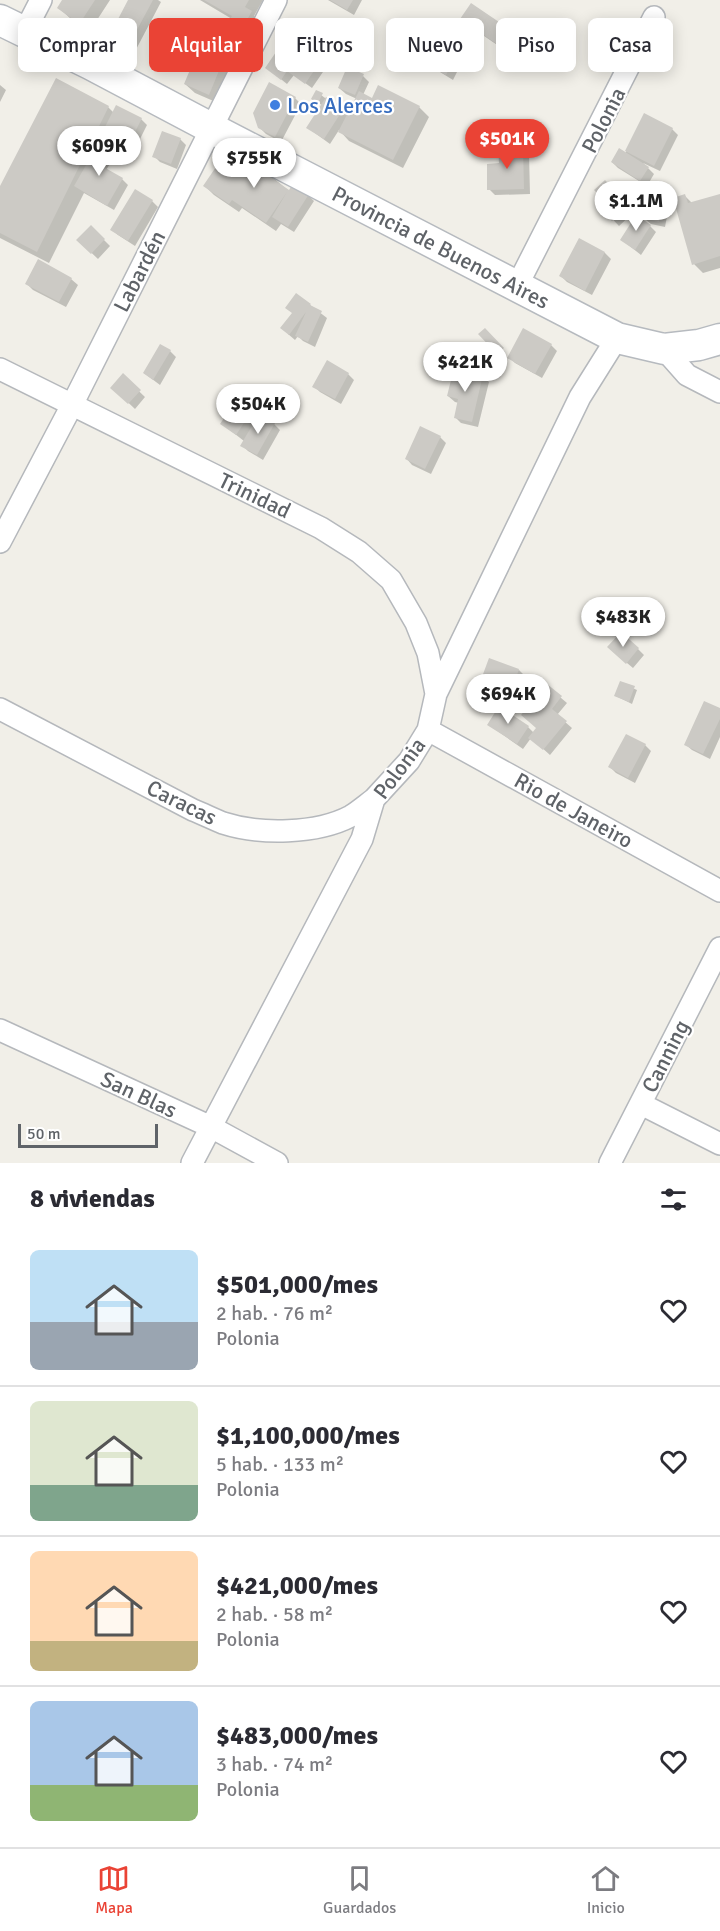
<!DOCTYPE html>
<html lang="es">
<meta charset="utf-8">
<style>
:root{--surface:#fff;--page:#f2f2f3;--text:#2b2b33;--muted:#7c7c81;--line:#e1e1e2;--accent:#ea4335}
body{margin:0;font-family:Signika,sans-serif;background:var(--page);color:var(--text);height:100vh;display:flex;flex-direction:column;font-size:22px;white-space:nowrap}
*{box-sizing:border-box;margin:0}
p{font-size:20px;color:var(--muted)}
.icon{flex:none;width:33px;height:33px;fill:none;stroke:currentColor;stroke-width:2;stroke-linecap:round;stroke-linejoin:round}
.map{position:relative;height:1163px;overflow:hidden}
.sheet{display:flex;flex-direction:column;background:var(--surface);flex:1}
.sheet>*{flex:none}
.top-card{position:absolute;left:18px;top:18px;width:684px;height:54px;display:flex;gap:12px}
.scale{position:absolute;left:18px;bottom:15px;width:140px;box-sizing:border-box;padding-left:6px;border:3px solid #5f6368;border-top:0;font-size:16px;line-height:21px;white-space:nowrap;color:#5f6368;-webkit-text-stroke:4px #fff;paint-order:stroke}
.price{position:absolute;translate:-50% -51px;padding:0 14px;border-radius:21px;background:#fff;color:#222;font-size:20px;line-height:39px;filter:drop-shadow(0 2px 3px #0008)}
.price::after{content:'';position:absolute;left:50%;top:36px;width:18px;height:14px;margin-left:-9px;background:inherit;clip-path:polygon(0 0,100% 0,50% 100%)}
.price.selected{background:var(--accent);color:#fff}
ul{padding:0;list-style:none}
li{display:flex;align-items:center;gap:18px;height:150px;padding:0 30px}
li+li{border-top:2px solid var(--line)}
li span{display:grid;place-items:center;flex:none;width:168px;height:120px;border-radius:9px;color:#555}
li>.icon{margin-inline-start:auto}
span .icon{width:72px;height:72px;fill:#fffc;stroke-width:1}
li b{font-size:26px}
h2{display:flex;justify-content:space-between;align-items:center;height:72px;padding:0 30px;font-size:26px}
.tag{padding:0 21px;border-radius:9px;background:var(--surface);box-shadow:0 3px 15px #0003;font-size:21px;line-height:54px}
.tag.selected{background:var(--accent);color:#fff}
.menu{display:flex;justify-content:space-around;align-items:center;height:84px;border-top:2px solid var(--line);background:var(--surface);font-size:16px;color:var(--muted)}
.menu a{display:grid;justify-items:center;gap:3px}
.menu .selected{color:var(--accent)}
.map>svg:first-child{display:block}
.shadow{fill:#0003}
.building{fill:#cccac5}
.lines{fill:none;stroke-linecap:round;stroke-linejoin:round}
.minor-casing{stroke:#b5b8bc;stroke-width:24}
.secondary-casing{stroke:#b6babf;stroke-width:33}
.minor{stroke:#fff;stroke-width:21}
.secondary{stroke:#fff;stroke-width:30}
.shop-dot{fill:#3f7fe0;stroke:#fff;stroke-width:2}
.labels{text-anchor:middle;stroke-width:4.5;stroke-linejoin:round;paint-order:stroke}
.shop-label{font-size:22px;fill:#366cbe;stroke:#fff;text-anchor:start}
.street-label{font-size:22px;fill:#5f6368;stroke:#fff}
</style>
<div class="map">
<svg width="720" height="1163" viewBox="0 0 720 1163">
<rect width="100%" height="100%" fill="#f1efe8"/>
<!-- shadow -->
<path class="shadow" d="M 64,0 L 110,0 L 86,37 L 70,23 L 72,20 L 59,8 Z
M 130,0 L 158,0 L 161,2 L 131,59 L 113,50 L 107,44 Z
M 200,0 L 263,0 L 254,16 L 260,22 L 252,35 L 240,29 L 232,19 Z
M 328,0 L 362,0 L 354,15 Z
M 462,19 L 526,42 L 532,48 L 522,62 L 468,25 Z
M 555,21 L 572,32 L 569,38 L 554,29 Z
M 210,26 L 233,36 L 243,45 L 218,103 L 195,93 L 185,84 L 194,65 L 185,59 L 178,68 L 163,56 L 169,48 L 205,37 Z
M 439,27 L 464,40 L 470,46 L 453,80 L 414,56 L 426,47 Z
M 319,63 L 325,69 L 312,88 L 294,75 L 287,84 L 267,68 Z
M 363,76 L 369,82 L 363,95 L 372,100 L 379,87 L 419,107 L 429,117 L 403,168 L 349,141 L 339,130 L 330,144 L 308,128 L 322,105 L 316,102 L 317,92 L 348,115 L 357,99 L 346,94 L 339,88 Z
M 0,85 L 6,90 L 0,102 Z
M 295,98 L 301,104 L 281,142 L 266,134 L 259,127 Z
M 108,107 L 114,113 L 141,119 L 147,125 L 135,149 L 112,137 L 108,145 L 117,153 L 106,170 L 122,179 L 128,185 L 114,210 L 84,193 L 49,263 L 0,238 L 0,189 Z
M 645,115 L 672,129 L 678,135 L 660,171 L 643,163 L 654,174 L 647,186 L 618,168 L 612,162 L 625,154 Z
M 180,139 L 186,145 L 177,169 L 160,162 L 154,156 Z
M 523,147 L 529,153 L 530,194 L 495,195 L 489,189 Z
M 260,167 L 290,192 L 308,195 L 314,201 L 294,232 L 281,224 L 276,231 L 242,208 L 239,212 L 214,195 L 205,186 Z
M 605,182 L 634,212 L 619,226 L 601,207 L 608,201 Z
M 135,191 L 152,201 L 158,207 L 135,246 L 118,235 L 112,230 Z
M 650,193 L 669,197 L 675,203 L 674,207 L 669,206 L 665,227 L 651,224 L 644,218 Z
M 720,195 L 720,268 L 703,273 L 694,264 L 685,196 L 692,203 Z
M 650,226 L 656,232 L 641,255 L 622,240 Z
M 91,227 L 110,246 L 98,259 L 78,240 Z
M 580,240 L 605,253 L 611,259 L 592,295 L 567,282 L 561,276 Z
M 39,261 L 71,279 L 78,285 L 66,307 L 33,290 L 27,284 Z
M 310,305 L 327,318 L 315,347 L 303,341 L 298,336 L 295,340 L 288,334 Z
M 485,330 L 505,352 L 501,356 L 481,334 Z
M 551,345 L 557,351 L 542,378 L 515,363 L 509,357 Z
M 170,351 L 176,357 L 160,385 L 144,373 Z
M 348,374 L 354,380 L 341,404 L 320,392 L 314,386 Z
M 123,376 L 145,397 L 135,409 L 118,393 Z
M 483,376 L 489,382 L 478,427 L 461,423 L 455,417 L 459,403 L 455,402 L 448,396 Z
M 249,415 L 256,422 L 259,416 L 274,424 L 280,430 L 263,460 L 248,451 L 242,445 L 244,441 L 222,424 Z
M 440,437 L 446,443 L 431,474 L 412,465 L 406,458 Z
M 638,649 L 644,655 L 633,668 L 615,653 Z
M 519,670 L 525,676 L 516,701 L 487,691 L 481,685 Z
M 621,683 L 637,690 L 632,704 L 616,696 Z
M 547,686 L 567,703 L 557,715 L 572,728 L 550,755 L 531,738 L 523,749 L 489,725 L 528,727 L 534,733 L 538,728 Z
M 720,710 L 720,737 L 710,759 L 692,750 L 685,744 Z
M 645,745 L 651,751 L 635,783 L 616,773 L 610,767 Z"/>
<!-- building -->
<path class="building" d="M 62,0 L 95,0 L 76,29 L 68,23 L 71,18 L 57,8 Z
M 128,0 L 153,0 L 124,54 L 105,44 Z
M 204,0 L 249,0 L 245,7 L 252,11 L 243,27 L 229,20 L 232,16 Z
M 330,0 L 353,0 L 347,10 Z
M 471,3 L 527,41 L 516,57 L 460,19 Z
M 554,19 L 570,28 L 566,36 L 550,27 Z
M 209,24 L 234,34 L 209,95 L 184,84 L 203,39 L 188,62 L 177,55 L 171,63 L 161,56 L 168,48 L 161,43 L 171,29 L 187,41 L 195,29 L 205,35 Z
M 439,25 L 465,39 L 446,75 L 431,67 L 446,36 L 427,65 L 406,51 L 415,38 L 425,45 Z
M 285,39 L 320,62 L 305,84 L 287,71 L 281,80 L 265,68 Z
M 347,67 L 364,74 L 355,95 L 338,88 Z
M 56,78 L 109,106 L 37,252 L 0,233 L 0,186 Z
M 269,82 L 296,97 L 275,137 L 258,128 L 253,113 Z
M 378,85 L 420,106 L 393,160 L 338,132 L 359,91 L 372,98 Z
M 316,90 L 323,93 L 318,103 L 311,99 Z
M 326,97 L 344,108 L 324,139 L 306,128 Z
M 116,105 L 142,118 L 129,144 L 103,131 Z
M 644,113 L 673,128 L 654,166 L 625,151 Z
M 162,131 L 181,138 L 171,164 L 152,157 Z
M 101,139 L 111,146 L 100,165 L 123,178 L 107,206 L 74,186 Z
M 231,145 L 259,169 L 289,190 L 293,184 L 309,194 L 288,227 L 272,217 L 287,192 L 266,223 L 232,200 L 229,204 L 203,186 Z
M 498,146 L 523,146 L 524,189 L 487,190 L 487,164 L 499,163 Z
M 619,148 L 649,167 L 640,181 L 611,162 Z
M 605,180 L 629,205 L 612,221 L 599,207 L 605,201 L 594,190 Z
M 135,189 L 153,200 L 128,241 L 110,230 Z
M 649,191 L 669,196 L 668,202 L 663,201 L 659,222 L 643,218 Z
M 685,194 L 688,203 L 720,194 L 720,256 L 692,265 L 673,198 Z
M 636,215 L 651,225 L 635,250 L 620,240 Z
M 91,225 L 105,239 L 91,254 L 76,240 Z
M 579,238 L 605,252 L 585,291 L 559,276 Z
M 38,259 L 72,278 L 59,302 L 25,284 Z
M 296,293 L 311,304 L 310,305 L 322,311 L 308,342 L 295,336 L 306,312 L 289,335 L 280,328 L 292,313 L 285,308 Z
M 485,328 L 504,348 L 497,354 L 478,334 Z
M 523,328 L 552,344 L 535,374 L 507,358 Z
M 160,344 L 171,350 L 153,380 L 143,373 Z
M 327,360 L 349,373 L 335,399 L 312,387 Z
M 454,368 L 483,375 L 472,422 L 454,418 L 458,399 L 447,396 Z
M 123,373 L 141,390 L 128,404 L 110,388 Z
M 234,403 L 250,414 L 236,435 L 220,424 Z
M 259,414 L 275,423 L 257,455 L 240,446 Z
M 420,426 L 441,436 L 425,469 L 405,459 Z
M 621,632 L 639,648 L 626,664 L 607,647 Z
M 489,658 L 519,669 L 510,696 L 479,685 Z
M 620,681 L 635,686 L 629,702 L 614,696 Z
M 547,684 L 562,696 L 552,709 L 567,721 L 543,750 L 528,738 L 536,728 L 521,715 Z
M 704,701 L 720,708 L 720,719 L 703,754 L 684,745 Z
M 499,706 L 529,726 L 517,744 L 487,725 Z
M 626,734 L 646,744 L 628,778 L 608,767 Z"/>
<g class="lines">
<!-- minor casing -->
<g class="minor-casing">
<path id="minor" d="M 25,31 L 41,0
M 517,286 L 654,17
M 664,349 L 687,375 L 720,392
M 0,369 L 321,528 L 359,552 L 391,580 L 416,623 L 428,653 L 436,694
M 0,542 L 72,405 L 276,0
M 0,709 L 193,810 C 203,814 213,819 223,823 C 260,835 317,834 351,816 C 359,811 366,805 374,799
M 428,730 L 720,891
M 0,1030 L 211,1127 L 277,1163
M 641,1104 L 720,1144
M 192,1163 L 362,839 L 374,799 L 409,761 L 428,730 L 436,694 L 580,397 L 617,338
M 610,1163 L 720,948"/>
</g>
<!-- secondary casing -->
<g class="secondary-casing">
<g id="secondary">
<path id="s1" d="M 0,20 L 90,64 L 211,128 L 617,338 L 664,349 L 699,345 L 720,339"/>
</g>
</g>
<!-- minor -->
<use href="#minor" class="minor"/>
<!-- secondary -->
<use href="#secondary" class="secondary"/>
</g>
<!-- markers -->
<circle class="shop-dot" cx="275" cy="105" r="6"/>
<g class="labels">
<!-- shop labels -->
<g class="shop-label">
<text x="287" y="113">Los Alerces</text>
</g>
<!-- street labels -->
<g class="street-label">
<text transform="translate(603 120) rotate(-63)" y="8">Polonia</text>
<text dy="8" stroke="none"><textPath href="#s1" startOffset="496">Provincia de Buenos Aires</textPath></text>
<text transform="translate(139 271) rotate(-63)" y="8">Labardén</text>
<text transform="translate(255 495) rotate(26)" y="8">Trinidad</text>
<text transform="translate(399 768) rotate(-53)" y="8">Polonia</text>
<text transform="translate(182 802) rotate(26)" y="8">Caracas</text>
<text transform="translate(574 810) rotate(29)" y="8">Rio de Janeiro</text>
<text transform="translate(665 1056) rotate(-63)" y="8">Canning</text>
<text transform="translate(139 1094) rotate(25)" y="8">San Blas</text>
</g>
</g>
</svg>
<div class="scale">50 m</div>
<b class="price selected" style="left:507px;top:170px">$501K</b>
<b class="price" style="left:99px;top:177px">$609K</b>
<b class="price" style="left:254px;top:189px">$755K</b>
<b class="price" style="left:636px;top:232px">$1.1M</b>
<b class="price" style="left:465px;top:393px">$421K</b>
<b class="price" style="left:258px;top:435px">$504K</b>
<b class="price" style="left:623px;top:648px">$483K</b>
<b class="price" style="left:508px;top:725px">$694K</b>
<div class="top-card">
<a class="tag">Comprar</a>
<a class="tag selected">Alquilar</a>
<a class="tag">Filtros</a>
<a class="tag">Nuevo</a>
<a class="tag">Piso</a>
<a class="tag">Casa</a>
</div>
</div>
<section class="sheet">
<h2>8 viviendas<svg class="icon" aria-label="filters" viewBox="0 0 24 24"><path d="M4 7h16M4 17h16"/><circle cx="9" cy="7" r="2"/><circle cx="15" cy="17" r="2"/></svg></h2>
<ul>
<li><span style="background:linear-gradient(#bfe0f5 60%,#9aa5b1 0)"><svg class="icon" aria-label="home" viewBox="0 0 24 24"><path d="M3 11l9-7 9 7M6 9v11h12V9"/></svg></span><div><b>$501,000/mes</b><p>2 hab. · 76 m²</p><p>Polonia</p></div><svg class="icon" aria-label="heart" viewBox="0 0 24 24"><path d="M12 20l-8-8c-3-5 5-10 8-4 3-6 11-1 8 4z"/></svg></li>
<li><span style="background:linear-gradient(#dfe7d0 70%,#7fa58c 0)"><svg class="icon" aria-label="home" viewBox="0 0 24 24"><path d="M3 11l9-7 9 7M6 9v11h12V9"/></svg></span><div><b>$1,100,000/mes</b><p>5 hab. · 133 m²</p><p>Polonia</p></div><svg class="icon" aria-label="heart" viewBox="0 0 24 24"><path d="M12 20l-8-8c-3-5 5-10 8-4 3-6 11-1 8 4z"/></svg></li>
<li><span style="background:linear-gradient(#ffd9b3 75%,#c2b280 0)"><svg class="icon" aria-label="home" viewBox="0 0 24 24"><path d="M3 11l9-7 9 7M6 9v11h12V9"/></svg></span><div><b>$421,000/mes</b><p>2 hab. · 58 m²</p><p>Polonia</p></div><svg class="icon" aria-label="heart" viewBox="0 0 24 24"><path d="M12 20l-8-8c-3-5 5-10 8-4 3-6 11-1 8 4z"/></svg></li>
<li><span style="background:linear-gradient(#a9c7e8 70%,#8fb573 0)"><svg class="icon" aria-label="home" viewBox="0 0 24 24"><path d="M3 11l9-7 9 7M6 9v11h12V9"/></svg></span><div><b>$483,000/mes</b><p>3 hab. · 74 m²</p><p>Polonia</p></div><svg class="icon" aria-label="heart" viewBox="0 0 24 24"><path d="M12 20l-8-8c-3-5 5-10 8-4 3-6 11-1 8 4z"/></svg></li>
</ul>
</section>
<nav class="menu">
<a class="selected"><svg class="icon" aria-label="map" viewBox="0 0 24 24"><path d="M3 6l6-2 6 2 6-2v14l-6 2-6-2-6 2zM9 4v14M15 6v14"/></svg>Mapa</a>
<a><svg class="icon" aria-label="saved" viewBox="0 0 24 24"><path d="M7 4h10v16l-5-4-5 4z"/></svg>Guardados</a>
<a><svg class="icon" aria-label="home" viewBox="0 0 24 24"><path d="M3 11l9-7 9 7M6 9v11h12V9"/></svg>Inicio</a>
</nav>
